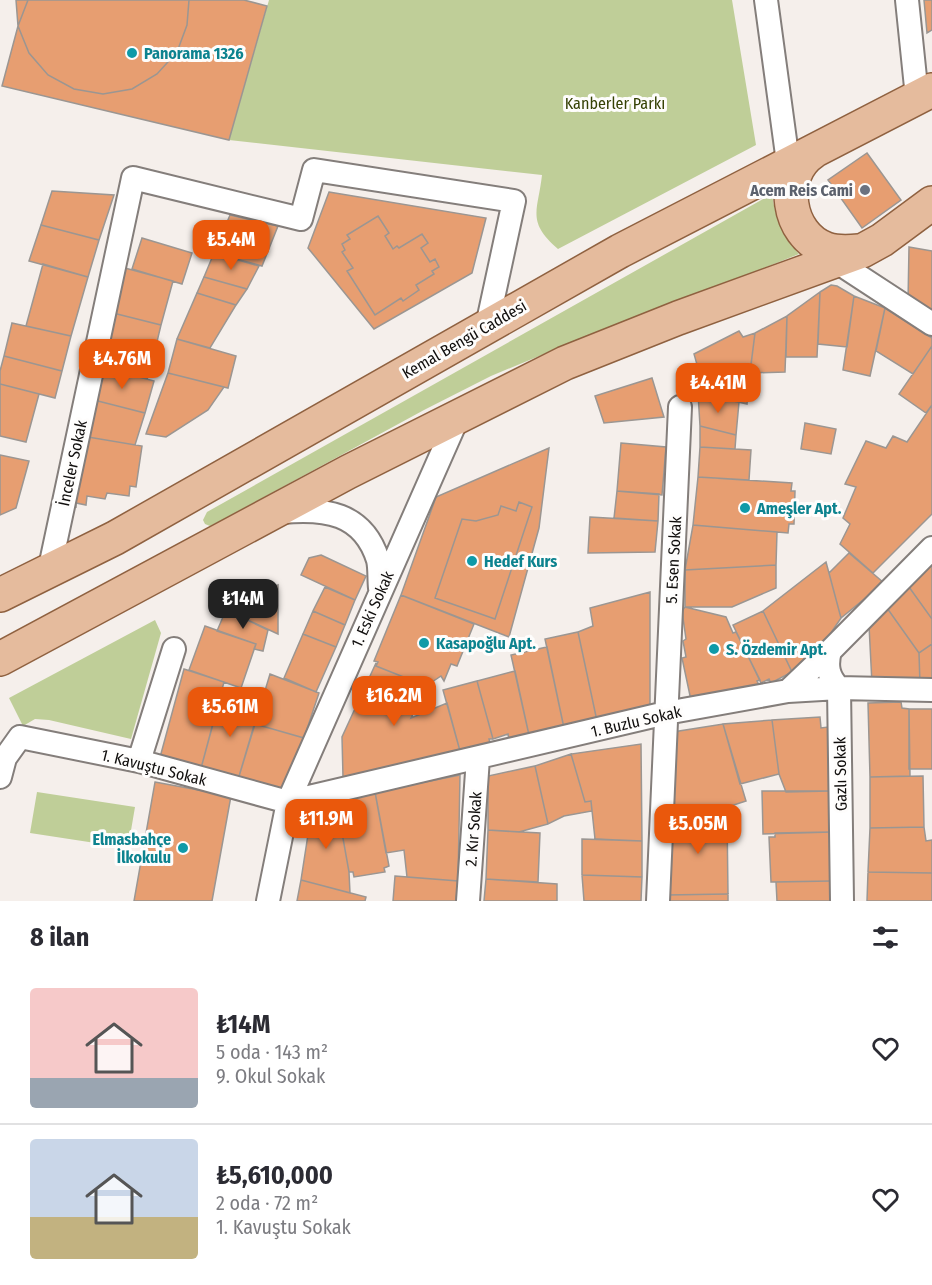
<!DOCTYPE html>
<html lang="tr">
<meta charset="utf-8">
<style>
:root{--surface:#fff;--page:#f7f7f7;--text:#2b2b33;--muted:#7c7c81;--line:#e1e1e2;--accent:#ea580c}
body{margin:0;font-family:"Fira Sans Condensed",sans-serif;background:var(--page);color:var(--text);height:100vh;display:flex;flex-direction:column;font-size:22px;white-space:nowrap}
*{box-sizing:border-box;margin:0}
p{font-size:20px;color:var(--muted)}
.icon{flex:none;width:33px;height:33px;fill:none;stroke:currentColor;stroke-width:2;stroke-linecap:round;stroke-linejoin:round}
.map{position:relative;height:901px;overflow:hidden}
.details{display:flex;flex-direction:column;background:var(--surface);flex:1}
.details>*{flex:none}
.price{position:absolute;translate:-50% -51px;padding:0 14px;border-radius:12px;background:var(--accent);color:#fff;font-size:20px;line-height:39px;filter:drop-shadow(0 2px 3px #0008)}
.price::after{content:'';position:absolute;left:50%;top:36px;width:18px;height:14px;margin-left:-9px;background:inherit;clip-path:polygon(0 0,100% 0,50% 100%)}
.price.on{background:#222;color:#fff}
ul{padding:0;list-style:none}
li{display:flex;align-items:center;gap:18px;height:150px;padding:0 30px}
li+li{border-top:2px solid var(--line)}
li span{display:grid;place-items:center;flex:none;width:168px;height:120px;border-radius:6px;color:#555}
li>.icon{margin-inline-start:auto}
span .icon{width:72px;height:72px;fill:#fffc;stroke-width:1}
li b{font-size:26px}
h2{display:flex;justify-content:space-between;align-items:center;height:72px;padding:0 30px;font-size:26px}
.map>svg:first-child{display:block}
.green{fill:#bfce98}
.building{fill:#e79e71;stroke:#9b9692;stroke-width:1.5}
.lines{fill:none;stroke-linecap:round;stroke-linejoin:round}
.minor-casing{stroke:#847e7b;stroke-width:26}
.primary-casing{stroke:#8f6140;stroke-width:36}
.minor{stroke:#fff;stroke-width:22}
.primary{stroke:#e5bb9d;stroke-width:33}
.culture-dot{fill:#0f9aa8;stroke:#fefdfc;stroke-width:2}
.worship-dot{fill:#6b7280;stroke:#fefdfc;stroke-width:2}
.labels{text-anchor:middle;stroke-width:6;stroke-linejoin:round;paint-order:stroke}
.culture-label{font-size:16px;font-weight:bold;fill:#0d838f;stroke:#fefdfc;text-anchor:start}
.park-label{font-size:16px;fill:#354104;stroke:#fefdfc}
.worship-label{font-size:16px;font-weight:bold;fill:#5b616d;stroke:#fefdfc;text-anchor:end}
.street-label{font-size:16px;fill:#100e0d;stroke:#fefdfc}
</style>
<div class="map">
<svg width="932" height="901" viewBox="0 0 932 901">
<rect width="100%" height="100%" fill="#f5efeb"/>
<!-- green -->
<path class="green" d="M 269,0 L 732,0 L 756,145 L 558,249 C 526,221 538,211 542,175 L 229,140 Z
M 772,194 C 775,218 783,236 799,254 L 608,330 L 568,344 L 491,376 L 424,410 L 220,521 L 210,526 L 205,524 L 203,520 L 207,512 Z
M 155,620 L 161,633 L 131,739 L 49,720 L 35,719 L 23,726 L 9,698 Z
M 37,792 L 135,807 L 128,848 L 30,833 Z"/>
<!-- building -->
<path class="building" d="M 16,0 L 189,0 L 187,25 L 177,52 L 157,74 L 132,89 L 103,94 L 74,89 L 48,75 L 29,53 L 18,26 Z
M 28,0 L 244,0 L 267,6 L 229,140 L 2,86 L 18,26 Z
M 924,0 L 932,0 L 932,30 L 927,33 Z
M 867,153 L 901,200 L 862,228 L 828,180 Z
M 52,191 L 114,195 L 99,240 L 41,225 Z
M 329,192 L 486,218 L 472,273 L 374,329 L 308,248 Z
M 230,215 L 278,226 L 262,266 L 214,253 Z
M 378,216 L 389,233 L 385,236 L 393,249 L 397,246 L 399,248 L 422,234 L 428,243 L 421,248 L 430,262 L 435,259 L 439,267 L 432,271 L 434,274 L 416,285 L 419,290 L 403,301 L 401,298 L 375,315 L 347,271 L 353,268 L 342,252 L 345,250 L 342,244 L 350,239 L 347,235 Z
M 41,225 L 99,240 L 88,277 L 29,261 Z
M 142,238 L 192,253 L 182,284 L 132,269 Z
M 909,247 L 932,251 L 932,310 L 908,302 Z
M 214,253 L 259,266 L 247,289 L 204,277 Z
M 43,264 L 88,277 L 71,336 L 26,326 Z
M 125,268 L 173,281 L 161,325 L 113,313 Z
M 204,277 L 247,289 L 236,305 L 197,293 Z
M 831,285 L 837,286 L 854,296 L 847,347 L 818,344 L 820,292 Z
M 820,292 L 817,357 L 786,357 L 787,316 Z
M 197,293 L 236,305 L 210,348 L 177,339 Z
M 854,296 L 885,308 L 870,376 L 843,370 Z
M 885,308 L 932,338 L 932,346 L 913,374 L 876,351 Z
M 113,313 L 161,325 L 154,354 L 105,341 Z
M 787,316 L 785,372 L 750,373 L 755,333 Z
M 12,323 L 71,336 L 62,371 L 4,356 Z
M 739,331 L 743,337 L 755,333 L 749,380 L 698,368 L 694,354 Z
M 177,339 L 236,356 L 228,388 L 168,373 Z
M 105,341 L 154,354 L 147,379 L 98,366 Z
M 932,346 L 932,405 L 926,413 L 899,394 Z
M 4,356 L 62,371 L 55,398 L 0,384 L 0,371 Z
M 98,366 L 154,381 L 145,413 L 90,399 Z
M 698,368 L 749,380 L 747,404 L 698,393 Z
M 168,373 L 224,387 L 208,410 L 166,437 L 146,434 Z
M 652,378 L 664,417 L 604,423 L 595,396 Z
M 0,384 L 39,394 L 26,442 L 0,436 Z
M 698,393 L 739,402 L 736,435 L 700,426 Z
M 90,399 L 145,413 L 135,445 L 82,436 Z
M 932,405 L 932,514 L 873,573 L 840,544 L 850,524 L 843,518 L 856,487 L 845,484 L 866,441 L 886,448 L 893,436 L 907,442 Z
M 805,423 L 836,429 L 831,454 L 801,449 Z
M 700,426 L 736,435 L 735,449 L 700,447 Z
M 82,436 L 142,446 L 136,487 L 130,486 L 129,496 L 107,493 L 105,499 L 87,496 L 86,505 L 76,503 L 76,507 L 70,506 Z
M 621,443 L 666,447 L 662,495 L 617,491 Z
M 700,447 L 751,450 L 749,480 L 698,477 Z
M 549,448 L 539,528 L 509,637 L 401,595 L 436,497 Z
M 0,455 L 29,461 L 16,508 L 0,515 Z
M 698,477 L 792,483 L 791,491 L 795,491 L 794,524 L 789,524 L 788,533 L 693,525 Z
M 617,491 L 659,494 L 658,521 L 614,518 Z
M 519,502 L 532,507 L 495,619 L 435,598 L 462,519 L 476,521 L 498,515 L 501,506 L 516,511 Z
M 590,517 L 658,521 L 655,552 L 588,553 Z
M 693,525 L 777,532 L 776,565 L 685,570 Z
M 849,553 L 884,583 L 841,618 L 829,573 Z
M 321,555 L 366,576 L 355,600 L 301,575 L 309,558 Z
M 826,562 L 841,618 L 810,664 L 792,672 L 763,611 Z
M 932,564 L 932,619 L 909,587 Z
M 776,565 L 776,588 L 732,607 L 685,607 L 685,570 Z
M 278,585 L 278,634 L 226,610 Z
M 325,587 L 355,600 L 345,625 L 313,611 Z
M 909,587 L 932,619 L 932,644 L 919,653 L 887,608 Z
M 650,592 L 650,709 L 597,721 L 578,632 L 593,626 L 590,608 Z
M 401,595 L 474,624 L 457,666 L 451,664 L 444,681 L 441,676 L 426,686 L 376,666 L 378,662 L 374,661 Z
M 685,607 L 726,617 L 733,633 L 736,632 L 760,680 L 757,681 L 760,687 L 692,705 L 682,658 L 686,657 L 683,641 L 686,639 L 682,611 Z
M 887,608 L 919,653 L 920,685 L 872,684 L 869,625 Z
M 226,610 L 268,630 L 263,651 L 254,649 L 256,644 L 217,631 Z
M 313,611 L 345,625 L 336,647 L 303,634 Z
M 763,611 L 792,672 L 771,683 L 769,679 L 761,683 L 733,625 Z
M 205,626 L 256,644 L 241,688 L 189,670 Z
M 578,632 L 597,721 L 564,728 L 545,639 Z
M 303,634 L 336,647 L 316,692 L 284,678 Z
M 932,644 L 932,685 L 920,685 L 919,653 Z
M 547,647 L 564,728 L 529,735 L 511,655 Z
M 376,663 L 376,666 L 426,686 L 411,718 L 447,703 L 460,751 L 343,777 L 342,737 Z
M 184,669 L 224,682 L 200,772 L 159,761 Z
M 515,671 L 529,735 L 509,739 L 508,734 L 493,739 L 477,681 Z
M 270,674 L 319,693 L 304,738 L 255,724 Z
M 477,681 L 493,739 L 489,739 L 490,743 L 460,751 L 443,690 Z
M 224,693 L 257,702 L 255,711 L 258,712 L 237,783 L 200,772 L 219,702 L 222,703 Z
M 901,702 L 902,708 L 909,709 L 910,776 L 870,777 L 868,703 Z
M 909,709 L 932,709 L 932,769 L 909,769 Z
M 820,717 L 821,728 L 828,727 L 830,791 L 786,792 L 779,774 L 772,720 Z
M 772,720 L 779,774 L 740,784 L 723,724 Z
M 255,724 L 304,738 L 286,798 L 237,783 Z
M 723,724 L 746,801 L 706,814 L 669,815 L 673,732 Z
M 641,744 L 642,841 L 595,839 L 591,801 L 585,802 L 571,754 Z
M 571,754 L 585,802 L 591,801 L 592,811 L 564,816 L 548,824 L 535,766 Z
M 535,766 L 548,824 L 519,832 L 488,830 L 488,776 Z
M 460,775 L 458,881 L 407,877 L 404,850 L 386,853 L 375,792 Z
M 923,776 L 924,827 L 870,828 L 870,777 Z
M 155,782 L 231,796 L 212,901 L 134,901 Z
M 762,791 L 830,791 L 831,832 L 763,834 Z
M 375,792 L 389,866 L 384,868 L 385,872 L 354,877 L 353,872 L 349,872 L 336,799 Z
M 336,799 L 349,872 L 350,893 L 301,880 L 312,809 L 317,805 Z
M 727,813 L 728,894 L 666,895 L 669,815 Z
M 924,827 L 926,841 L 932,840 L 932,873 L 868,872 L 870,828 Z
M 488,830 L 540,833 L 538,882 L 486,879 Z
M 831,832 L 831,881 L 771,882 L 769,837 L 775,837 L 775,833 Z
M 582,839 L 642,841 L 642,877 L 582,875 Z
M 868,872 L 932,873 L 932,901 L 867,901 Z
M 582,875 L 642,877 L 641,901 L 584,901 Z
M 395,876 L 458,881 L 456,901 L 393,901 Z
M 486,879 L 557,884 L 557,901 L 484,901 Z
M 301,880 L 366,897 L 365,901 L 297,901 Z
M 831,881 L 830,901 L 777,901 L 776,882 Z
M 728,894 L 728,901 L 666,901 L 666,895 Z"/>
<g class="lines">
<!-- minor casing -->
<g class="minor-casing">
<path id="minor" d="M 766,0 L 790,177
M 907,0 L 917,97
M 828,256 L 932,324
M 282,512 C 324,508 363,512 378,560 C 380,568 379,579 380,588
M 49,572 L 133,178 L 301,219 L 314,170 L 514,201 L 487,326
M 830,651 C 826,666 828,677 839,688 L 842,901
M 788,691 L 839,688 L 932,690
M 139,761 L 174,649
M 0,777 L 5,758 L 20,737 L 139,761 L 288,802 L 666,713 L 788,691 L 830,651 L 932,548
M 268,901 L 288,802 L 458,417
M 468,901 L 478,758
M 658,901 L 680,407"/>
</g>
<!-- primary casing -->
<g class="primary-casing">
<path id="primary" d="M 813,152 C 778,175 787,235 826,249 C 837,253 848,252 859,251
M 0,595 L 115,538 L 620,251 L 932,90
M 0,659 L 348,472 L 565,363 L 678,318 L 862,251 L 882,240 L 932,203"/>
</g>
<!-- minor -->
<use href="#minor" class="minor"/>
<!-- primary -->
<use href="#primary" class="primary"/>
</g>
<!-- markers -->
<g class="culture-dot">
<circle cx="132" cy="53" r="6"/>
<circle cx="745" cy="508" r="6"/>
<circle cx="472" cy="561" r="6"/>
<circle cx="424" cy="643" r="6"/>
<circle cx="714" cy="649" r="6"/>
<circle cx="183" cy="848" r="6"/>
</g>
<circle class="worship-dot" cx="865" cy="190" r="6"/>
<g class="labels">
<!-- culture labels -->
<g class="culture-label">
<text x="144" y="59">Panorama 1326</text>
<text x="757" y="514">Ameşler Apt.</text>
<text x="484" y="567">Hedef Kurs</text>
<text x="436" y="649">Kasapoğlu Apt.</text>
<text x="726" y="655">S. Özdemir Apt.</text>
<text x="171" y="845" text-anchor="end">Elmasbahçe<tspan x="171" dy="18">İlkokulu</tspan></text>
</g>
<!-- park labels -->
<g class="park-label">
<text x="615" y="109">Kanberler Parkı</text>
</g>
<!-- worship labels -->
<g class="worship-label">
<text x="853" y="196">Acem Reis Cami</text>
</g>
<!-- street labels -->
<g class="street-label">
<text transform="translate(464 339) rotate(-30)" y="6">Kemal Bengü Caddesi</text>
<text transform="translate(72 463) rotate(-78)" y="6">İnceler Sokak</text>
<text transform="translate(673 560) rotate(-87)" y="6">5. Esen Sokak</text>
<text transform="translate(372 609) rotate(-66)" y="6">1. Eski Sokak</text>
<text transform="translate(636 721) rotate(-13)" y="6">1. Buzlu Sokak</text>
<text transform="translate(154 767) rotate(14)" y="6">1. Kavuştu Sokak</text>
<text transform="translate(840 774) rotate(-91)" y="6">Gazlı Sokak</text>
<text transform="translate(473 829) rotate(-86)" y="6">2. Kır Sokak</text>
</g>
</g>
</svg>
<b class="price" style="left:231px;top:271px">₺5.4M</b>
<b class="price" style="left:122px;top:390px">₺4.76M</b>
<b class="price" style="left:718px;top:414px">₺4.41M</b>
<b class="price on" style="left:243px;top:630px">₺14M</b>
<b class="price" style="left:394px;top:727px">₺16.2M</b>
<b class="price" style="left:230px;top:738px">₺5.61M</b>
<b class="price" style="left:326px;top:850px">₺11.9M</b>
<b class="price" style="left:698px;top:855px">₺5.05M</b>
</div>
<section class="details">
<h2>8 ilan<svg class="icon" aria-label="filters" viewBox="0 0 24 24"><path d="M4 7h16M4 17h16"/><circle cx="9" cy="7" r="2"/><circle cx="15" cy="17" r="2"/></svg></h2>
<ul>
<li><span style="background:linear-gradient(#f6c9c9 75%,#9aa5b1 0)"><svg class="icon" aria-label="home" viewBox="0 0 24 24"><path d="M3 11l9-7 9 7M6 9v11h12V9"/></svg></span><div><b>₺14M</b><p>5 oda · 143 m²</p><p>9. Okul Sokak</p></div><svg class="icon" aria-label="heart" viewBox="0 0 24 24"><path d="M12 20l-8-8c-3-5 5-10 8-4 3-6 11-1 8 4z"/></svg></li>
<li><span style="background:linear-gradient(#c9d6e8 65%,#c2b280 0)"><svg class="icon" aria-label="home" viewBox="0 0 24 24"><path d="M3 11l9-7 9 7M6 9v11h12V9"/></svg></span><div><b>₺5,610,000</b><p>2 oda · 72 m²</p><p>1. Kavuştu Sokak</p></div><svg class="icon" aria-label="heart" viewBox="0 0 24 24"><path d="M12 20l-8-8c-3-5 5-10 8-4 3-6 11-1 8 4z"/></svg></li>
</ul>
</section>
